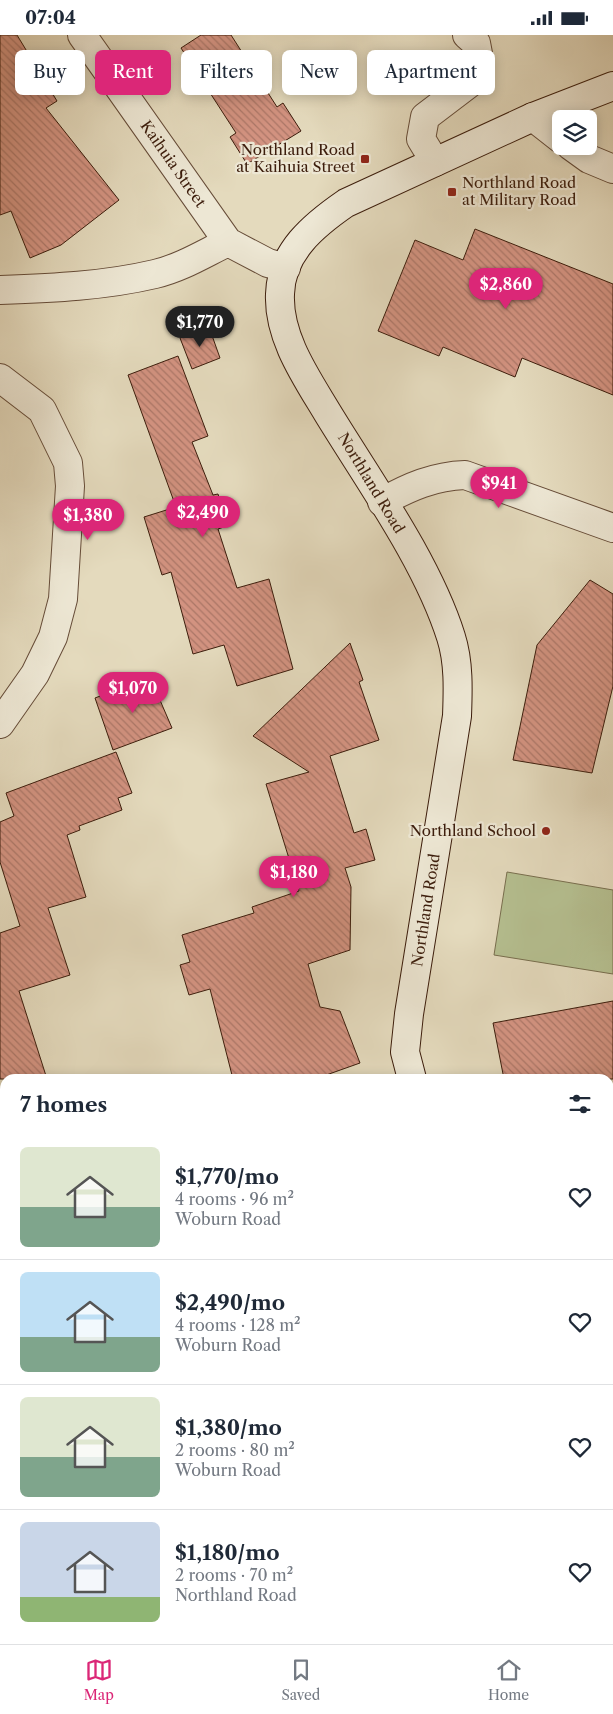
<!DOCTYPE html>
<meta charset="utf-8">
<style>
:root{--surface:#fff;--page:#f2f2f3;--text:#1f2937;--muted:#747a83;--line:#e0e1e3;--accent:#db2777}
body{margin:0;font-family:"Libre Caslon Text",serif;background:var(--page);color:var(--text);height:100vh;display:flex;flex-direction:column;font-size:19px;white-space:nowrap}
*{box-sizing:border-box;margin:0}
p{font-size:16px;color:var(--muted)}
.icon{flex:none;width:28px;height:28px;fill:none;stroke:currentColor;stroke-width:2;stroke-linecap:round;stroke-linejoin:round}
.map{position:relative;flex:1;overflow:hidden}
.side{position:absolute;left:0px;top:1039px;width:614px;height:571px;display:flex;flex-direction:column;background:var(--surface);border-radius:15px 15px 0 0;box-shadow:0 2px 12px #0003}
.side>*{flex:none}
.banner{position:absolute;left:15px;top:15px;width:584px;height:45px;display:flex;gap:10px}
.buttons{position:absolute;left:552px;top:75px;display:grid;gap:10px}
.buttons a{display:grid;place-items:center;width:45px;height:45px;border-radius:8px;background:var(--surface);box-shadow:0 2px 12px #0003;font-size:25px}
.price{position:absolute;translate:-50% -42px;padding:0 11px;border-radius:18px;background:var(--accent);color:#fff;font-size:16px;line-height:32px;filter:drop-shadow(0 1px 2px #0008)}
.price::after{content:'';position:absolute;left:50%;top:30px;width:15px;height:11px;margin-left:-8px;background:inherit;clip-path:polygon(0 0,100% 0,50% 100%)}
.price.active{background:#222;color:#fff}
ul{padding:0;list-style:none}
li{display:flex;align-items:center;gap:15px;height:125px;padding:0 20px}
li+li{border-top:1px solid var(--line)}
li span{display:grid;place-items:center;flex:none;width:140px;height:100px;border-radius:8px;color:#555}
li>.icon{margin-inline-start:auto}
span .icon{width:60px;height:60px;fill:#fffc;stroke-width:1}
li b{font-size:21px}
h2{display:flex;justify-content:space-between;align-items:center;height:60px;padding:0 20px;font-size:21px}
.tag{padding:0 18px;border-radius:8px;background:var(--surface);box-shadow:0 2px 12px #0003;font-size:18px;line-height:45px}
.tag.active{background:var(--accent);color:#fff}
.status{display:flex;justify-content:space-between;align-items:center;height:35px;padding:0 25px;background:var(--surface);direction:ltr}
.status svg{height:14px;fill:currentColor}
.dock{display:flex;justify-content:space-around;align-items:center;height:70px;border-top:1px solid var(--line);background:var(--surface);font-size:14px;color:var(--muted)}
.dock a{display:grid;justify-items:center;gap:2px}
.dock .active{color:var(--accent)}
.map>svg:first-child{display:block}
.grass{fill:#b5bf90;stroke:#786e4e}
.building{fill:url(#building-back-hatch);stroke:#3c1d0c}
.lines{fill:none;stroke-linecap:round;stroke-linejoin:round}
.street-casing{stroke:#664c38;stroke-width:30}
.secondary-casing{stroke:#3c1d0c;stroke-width:30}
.path{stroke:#3c1d0c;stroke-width:3;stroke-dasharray:4 2.5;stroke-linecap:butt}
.street{stroke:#ede7d4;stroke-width:28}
.secondary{stroke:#ede7d4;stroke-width:28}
.poi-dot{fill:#8f2418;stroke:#ede7d4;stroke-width:2}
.labels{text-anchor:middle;stroke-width:4.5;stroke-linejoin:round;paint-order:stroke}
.poi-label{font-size:15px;fill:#3c1d0c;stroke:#ede7d4;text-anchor:end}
.street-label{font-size:15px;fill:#3c1d0c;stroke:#ede7d4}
</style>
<div class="status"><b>07:04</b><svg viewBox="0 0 49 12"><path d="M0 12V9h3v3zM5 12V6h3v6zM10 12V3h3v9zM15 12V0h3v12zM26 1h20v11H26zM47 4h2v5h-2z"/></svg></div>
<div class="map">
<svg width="613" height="1609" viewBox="0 0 613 1609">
<defs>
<pattern id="building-back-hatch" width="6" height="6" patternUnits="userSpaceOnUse" patternTransform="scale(1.25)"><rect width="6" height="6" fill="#d39381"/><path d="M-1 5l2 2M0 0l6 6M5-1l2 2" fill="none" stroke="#ac7768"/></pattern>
</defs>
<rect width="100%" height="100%" fill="#e4dabd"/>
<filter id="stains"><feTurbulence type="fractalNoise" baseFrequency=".004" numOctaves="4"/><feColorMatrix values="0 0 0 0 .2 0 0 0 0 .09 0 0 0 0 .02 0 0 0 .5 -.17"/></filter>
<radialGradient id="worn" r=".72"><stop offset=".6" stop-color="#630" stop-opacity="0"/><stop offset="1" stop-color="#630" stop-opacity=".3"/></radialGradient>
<!-- grass -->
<path class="grass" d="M 507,837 L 613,855 L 613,939 L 494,920 Z"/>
<!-- building -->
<path class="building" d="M 0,0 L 17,0 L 57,66 L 46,73 L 119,165 L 61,210 L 30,223 L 11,176 L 0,180 Z
M 201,0 L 231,0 L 277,72 L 283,68 L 301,96 L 247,129 L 230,102 L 236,98 L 181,13 Z
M 475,194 L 613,249 L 613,360 L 522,323 L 515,342 L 443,312 L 439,321 L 378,296 L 415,205 L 463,225 Z
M 209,292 L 220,323 L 192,334 L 180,303 Z
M 178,321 L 208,401 L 192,407 L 213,460 L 218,459 L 227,491 L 218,494 L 237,553 L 269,544 L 293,634 L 237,651 L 224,610 L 193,619 L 171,537 L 162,540 L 144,482 L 176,472 L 128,340 Z
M 590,545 L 613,559 L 613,651 L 592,738 L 513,725 L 537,610 Z
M 350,608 L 363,645 L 359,647 L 379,705 L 330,721 L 354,798 L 366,794 L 375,825 L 345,833 L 351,852 L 350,915 L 308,929 L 320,972 L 340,976 L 360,1028 L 315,1044 L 233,1044 L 210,954 L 189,960 L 180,930 L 190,927 L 182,900 L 254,878 L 252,872 L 299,856 L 266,749 L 309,737 L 253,701 Z
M 150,642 L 172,693 L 113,715 L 95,663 Z
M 116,717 L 132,758 L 118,763 L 122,775 L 79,791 L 80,795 L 67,800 L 86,862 L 48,873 L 70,940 L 19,956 L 47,1044 L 0,1044 L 0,898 L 20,891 L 0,827 L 0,787 L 14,781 L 6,758 Z
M 613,966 L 613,1044 L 504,1044 L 493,988 Z"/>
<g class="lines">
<!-- street casing -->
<g class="street-casing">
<path id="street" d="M 82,0 L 228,207 L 268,228 L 286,233
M 533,82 L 561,104
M 571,111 L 589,124 L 613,134
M 435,127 L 421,104 L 425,82 L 471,47 L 480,29 L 476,8 L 467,0
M 0,255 C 53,253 104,251 155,239 C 181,233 205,218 228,207
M 0,343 L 42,375 L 68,428 L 70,451 L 63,564 L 53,602 L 35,639 L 0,689
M 382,467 C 409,452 434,441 465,440 L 613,493
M 0,1372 L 5,1383
M 183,1605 L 186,1609"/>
</g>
<!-- secondary casing -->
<g class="secondary-casing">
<path id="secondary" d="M 412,1044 L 405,1017 L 409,979 L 457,681 C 458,655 459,627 451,602 C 427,526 369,446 327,377 C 306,342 278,302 280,259 C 281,217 314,190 346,168 L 533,82 L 613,51
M 609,1324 L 613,1331
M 609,1550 L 613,1546
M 537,1609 L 542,1605"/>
</g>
<!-- path -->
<path class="path" d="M 0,1474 L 5,1480"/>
<!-- street -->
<use href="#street" class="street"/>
<!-- secondary -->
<use href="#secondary" class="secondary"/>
</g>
<!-- markers -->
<g class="poi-dot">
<rect x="360" y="119" width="10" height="10" rx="2.5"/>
<rect x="447" y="152" width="10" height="10" rx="2.5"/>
<circle cx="546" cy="796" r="5"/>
</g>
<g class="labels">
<!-- poi labels -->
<g class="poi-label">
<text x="355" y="120">Northland Road<tspan x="355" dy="17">at Kaihuia Street</tspan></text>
<text x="462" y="153" text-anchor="start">Northland Road<tspan x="462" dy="17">at Military Road</tspan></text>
<text x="536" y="801">Northland School</text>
</g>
<!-- street labels -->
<g class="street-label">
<text transform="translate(173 129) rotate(55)" y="5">Kaihuia Street</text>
<text transform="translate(371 448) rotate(59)" y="5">Northland Road</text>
<text transform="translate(426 875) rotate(-81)" y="5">Northland Road</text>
</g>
</g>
<rect width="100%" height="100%" filter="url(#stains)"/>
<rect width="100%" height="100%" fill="url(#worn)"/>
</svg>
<div class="buttons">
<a><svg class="icon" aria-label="layers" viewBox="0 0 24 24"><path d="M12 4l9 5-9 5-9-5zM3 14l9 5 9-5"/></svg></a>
</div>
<b class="price" style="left:506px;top:275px">$2,860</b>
<b class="price active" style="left:200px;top:313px">$1,770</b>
<b class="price" style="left:499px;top:474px">$941</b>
<b class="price" style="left:203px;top:503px">$2,490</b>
<b class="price" style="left:88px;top:506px">$1,380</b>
<b class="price" style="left:133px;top:679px">$1,070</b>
<b class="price" style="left:294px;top:863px">$1,180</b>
<div class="banner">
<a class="tag">Buy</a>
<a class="tag active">Rent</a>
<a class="tag">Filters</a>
<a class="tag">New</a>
<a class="tag">Apartment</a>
</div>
<section class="side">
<h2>7 homes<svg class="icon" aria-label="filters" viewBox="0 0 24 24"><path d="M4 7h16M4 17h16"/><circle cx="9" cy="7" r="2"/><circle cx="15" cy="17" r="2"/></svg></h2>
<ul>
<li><span style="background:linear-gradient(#dfe7d0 60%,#7fa58c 0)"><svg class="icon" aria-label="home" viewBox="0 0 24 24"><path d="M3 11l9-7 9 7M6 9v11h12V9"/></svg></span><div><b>$1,770/mo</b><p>4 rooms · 96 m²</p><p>Woburn Road</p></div><svg class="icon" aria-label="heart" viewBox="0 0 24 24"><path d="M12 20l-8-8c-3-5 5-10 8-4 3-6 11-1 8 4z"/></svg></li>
<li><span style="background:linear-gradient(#bfe0f5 65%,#7fa58c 0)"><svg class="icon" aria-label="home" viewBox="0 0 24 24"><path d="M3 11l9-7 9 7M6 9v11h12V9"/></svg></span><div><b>$2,490/mo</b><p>4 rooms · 128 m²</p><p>Woburn Road</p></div><svg class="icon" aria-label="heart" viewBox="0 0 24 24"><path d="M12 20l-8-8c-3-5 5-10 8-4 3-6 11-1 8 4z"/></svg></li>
<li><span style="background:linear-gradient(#dfe7d0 60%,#7fa58c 0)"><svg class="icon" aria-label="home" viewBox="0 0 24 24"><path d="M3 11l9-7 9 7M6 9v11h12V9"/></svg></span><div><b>$1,380/mo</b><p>2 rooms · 80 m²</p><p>Woburn Road</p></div><svg class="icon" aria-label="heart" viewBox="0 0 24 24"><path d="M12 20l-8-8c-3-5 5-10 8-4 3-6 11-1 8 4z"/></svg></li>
<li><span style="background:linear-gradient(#c9d6e8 75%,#8fb573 0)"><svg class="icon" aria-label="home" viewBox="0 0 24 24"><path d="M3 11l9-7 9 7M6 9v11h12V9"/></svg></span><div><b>$1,180/mo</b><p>2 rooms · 70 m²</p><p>Northland Road</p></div><svg class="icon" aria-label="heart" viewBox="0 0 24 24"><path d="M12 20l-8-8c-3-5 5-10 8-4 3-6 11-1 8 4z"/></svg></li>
</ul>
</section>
</div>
<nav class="dock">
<a class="active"><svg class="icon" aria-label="map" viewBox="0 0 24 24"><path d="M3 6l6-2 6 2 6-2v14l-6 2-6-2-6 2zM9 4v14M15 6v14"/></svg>Map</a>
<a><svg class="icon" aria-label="saved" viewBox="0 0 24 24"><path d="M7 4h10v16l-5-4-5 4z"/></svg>Saved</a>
<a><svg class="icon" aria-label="home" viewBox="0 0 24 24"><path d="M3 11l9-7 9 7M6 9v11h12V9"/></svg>Home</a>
</nav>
